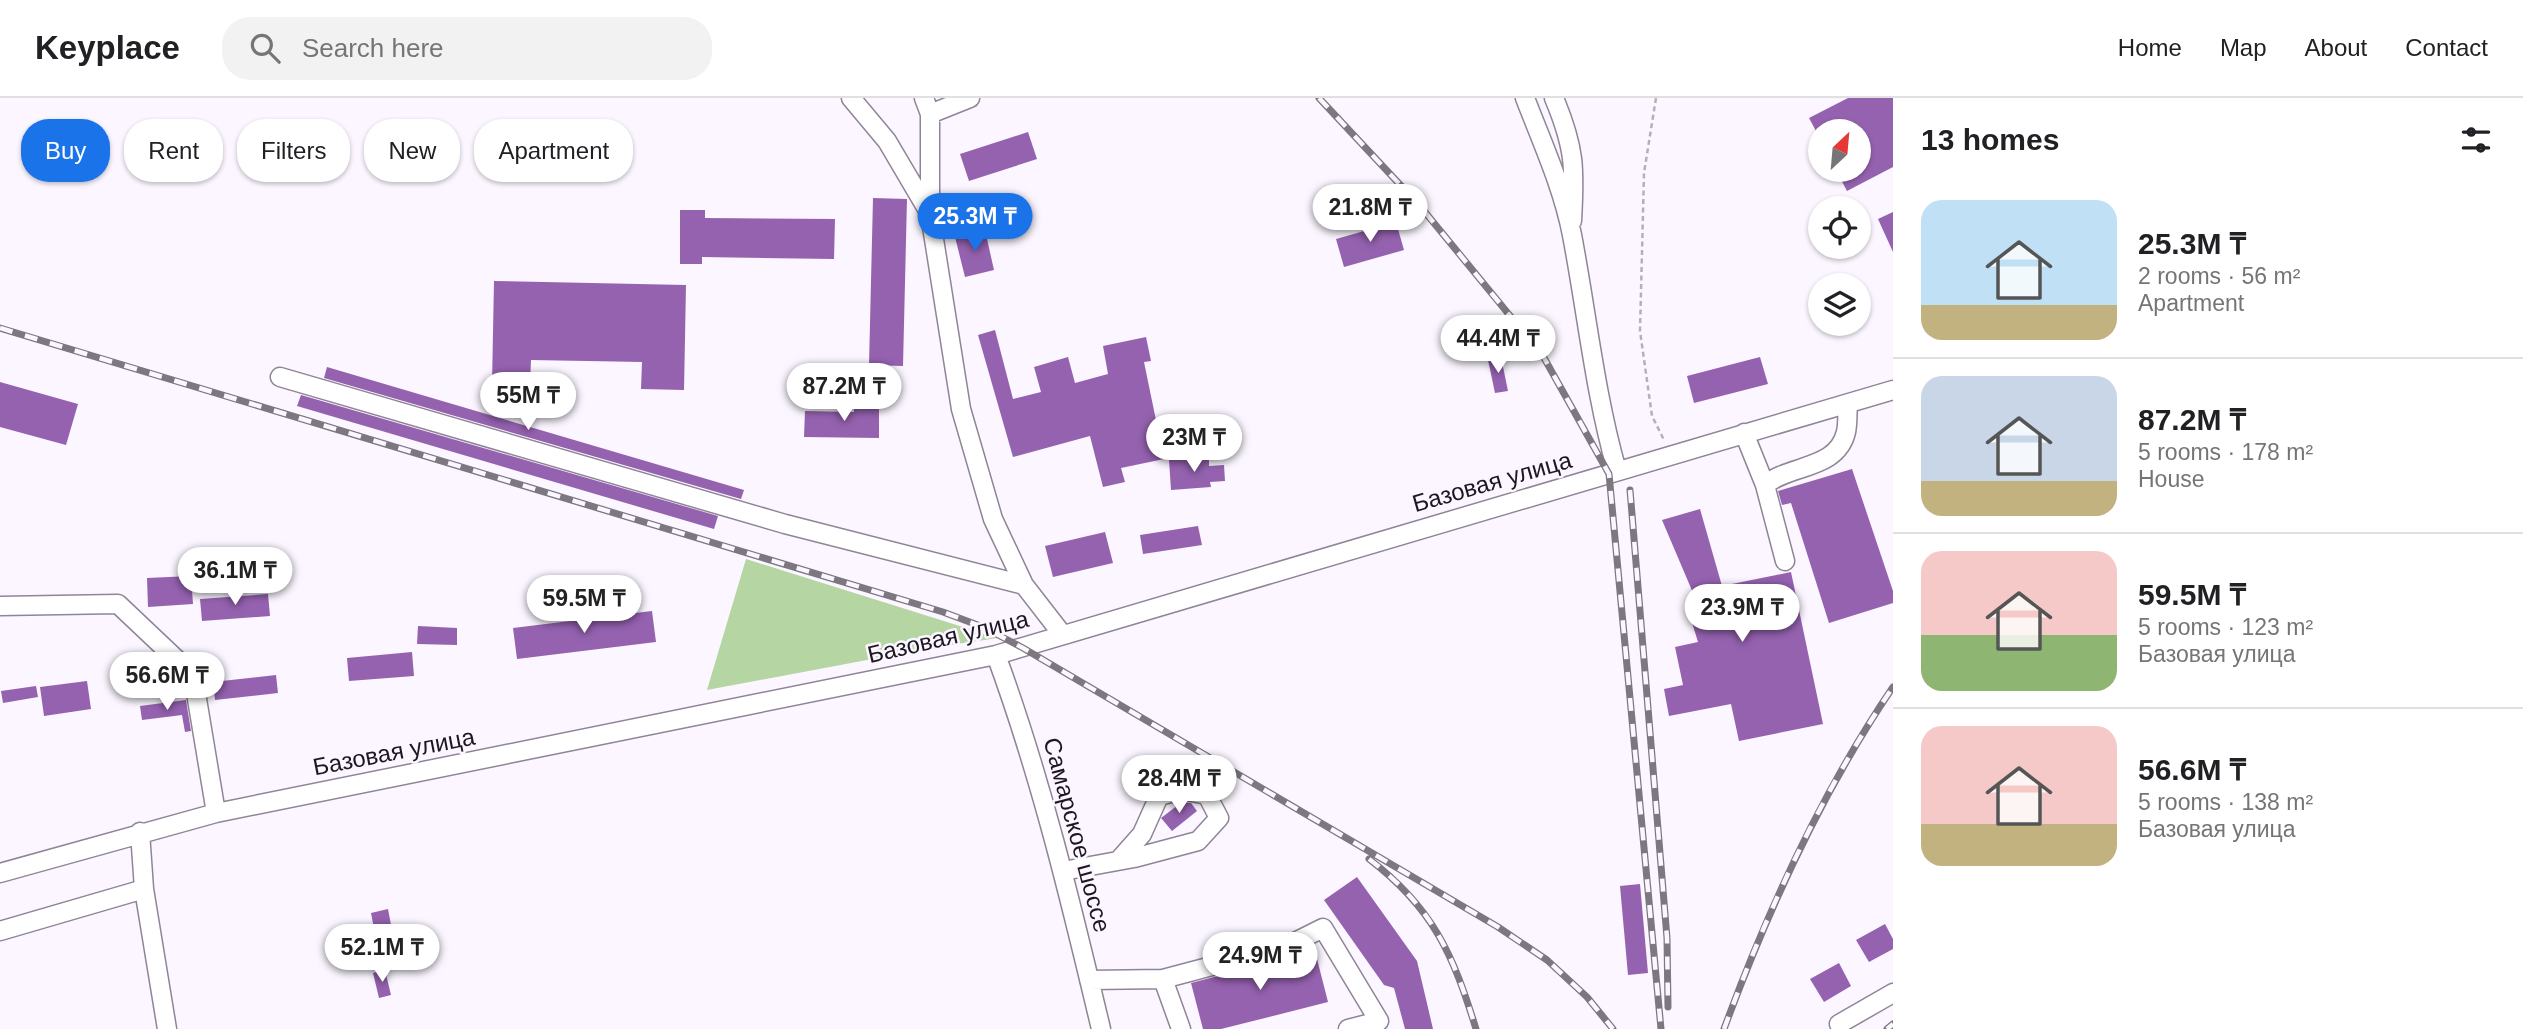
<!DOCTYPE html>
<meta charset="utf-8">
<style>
:root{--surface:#fff;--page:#f2f2f2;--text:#202124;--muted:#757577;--line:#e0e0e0;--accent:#1a73e8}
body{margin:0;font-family:Arial,sans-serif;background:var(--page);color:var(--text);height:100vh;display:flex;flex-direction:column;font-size:26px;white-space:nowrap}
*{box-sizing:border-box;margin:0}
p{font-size:23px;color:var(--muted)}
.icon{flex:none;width:38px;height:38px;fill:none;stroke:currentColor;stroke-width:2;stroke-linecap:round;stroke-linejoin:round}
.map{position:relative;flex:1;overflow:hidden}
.details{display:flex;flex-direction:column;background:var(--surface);width:630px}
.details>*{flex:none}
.banner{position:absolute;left:21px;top:21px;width:665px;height:63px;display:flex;gap:14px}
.needle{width:46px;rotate:26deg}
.controls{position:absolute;left:1808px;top:21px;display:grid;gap:14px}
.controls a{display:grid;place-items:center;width:63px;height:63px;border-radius:50%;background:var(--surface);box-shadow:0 2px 5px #0004;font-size:35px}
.price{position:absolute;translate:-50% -60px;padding:0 16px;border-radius:24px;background:#fff;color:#222;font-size:23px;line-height:46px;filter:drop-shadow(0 2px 4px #0008)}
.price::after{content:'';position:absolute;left:50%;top:42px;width:21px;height:16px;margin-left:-10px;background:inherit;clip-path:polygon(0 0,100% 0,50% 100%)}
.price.current{background:var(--accent);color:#fff}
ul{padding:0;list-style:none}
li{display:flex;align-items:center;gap:21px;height:175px;padding:0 28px}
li+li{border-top:2px solid var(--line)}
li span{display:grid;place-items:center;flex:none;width:196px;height:140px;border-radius:21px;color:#555}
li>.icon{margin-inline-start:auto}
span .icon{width:84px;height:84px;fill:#fffc;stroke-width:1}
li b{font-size:30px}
h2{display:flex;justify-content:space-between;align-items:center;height:84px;padding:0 28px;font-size:30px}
.tag{padding:0 24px;border-radius:28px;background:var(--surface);box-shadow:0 2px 5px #0004;font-size:24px;line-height:63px}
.tag.current{background:var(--accent);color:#fff}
header{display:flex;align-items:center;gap:42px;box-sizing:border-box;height:98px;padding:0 35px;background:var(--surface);border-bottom:2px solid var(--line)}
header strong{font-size:33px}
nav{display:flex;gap:38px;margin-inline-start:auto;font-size:24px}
.search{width:490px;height:63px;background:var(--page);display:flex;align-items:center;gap:18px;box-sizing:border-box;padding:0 24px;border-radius:28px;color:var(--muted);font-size:26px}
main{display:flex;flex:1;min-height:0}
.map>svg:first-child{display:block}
.green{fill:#b5d5a2}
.building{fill:#9562b0}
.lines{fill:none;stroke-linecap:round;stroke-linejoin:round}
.minor-casing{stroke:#908497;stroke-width:21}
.path{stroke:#b5b0b8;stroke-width:2.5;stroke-dasharray:5 3.5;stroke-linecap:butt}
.minor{stroke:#fff;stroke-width:18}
.rail-casing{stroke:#7d7880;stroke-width:7}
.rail{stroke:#fbf6ff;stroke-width:4.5;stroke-dasharray:13;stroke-linecap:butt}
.labels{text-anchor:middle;stroke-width:5;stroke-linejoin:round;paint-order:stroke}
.street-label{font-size:24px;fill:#1d1820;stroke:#fbf6ff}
</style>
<header>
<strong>Keyplace</strong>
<div class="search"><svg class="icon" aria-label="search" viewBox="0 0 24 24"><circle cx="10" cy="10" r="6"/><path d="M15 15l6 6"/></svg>Search here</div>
<nav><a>Home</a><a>Map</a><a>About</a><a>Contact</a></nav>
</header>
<main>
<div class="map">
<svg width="1893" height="931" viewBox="0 0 1893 931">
<rect width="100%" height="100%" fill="#fbf6ff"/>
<!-- green -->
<path class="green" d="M 746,461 L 998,540 L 936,549 L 707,592 Z"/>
<!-- building -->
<path class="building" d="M 1848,0 L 1893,0 L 1893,69 L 1847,93 L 1836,72 L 1858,72 L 1858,33 L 1816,33 L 1809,20 Z
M 1028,34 L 1037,61 L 969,83 L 960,56 Z
M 873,100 L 907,101 L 903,268 L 869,267 Z
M 680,112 L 705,112 L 705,120 L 835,121 L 834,161 L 702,159 L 702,166 L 680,166 Z
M 1893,114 L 1893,154 L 1878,121 Z
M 1396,124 L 1404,152 L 1344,169 L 1336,141 Z
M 985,132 L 994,172 L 965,179 L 955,139 Z
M 494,183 L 686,187 L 684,292 L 641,291 L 642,264 L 531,262 L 530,286 L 492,286 Z
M 995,232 L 1013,301 L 1041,294 L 1034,269 L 1068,259 L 1075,285 L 1108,276 L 1103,248 L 1146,239 L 1151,263 L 1144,264 L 1164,361 L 1121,370 L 1125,384 L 1103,389 L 1090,338 L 1013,359 L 978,237 Z
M 1501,259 L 1508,293 L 1495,295 L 1488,262 Z
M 1760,259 L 1768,286 L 1694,305 L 1687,278 Z
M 327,269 L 744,392 L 741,401 L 324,280 Z
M 0,284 L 78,306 L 66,347 L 0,329 Z
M 301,297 L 718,418 L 714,431 L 297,308 Z
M 854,306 L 879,307 L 879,340 L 804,339 L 805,313 L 854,314 Z
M 1209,359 L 1209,368 L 1224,367 L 1225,383 L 1210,384 L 1211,389 L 1171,392 L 1169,362 Z
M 1852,371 L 1893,493 L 1893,505 L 1829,525 L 1791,405 L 1782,407 L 1778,393 Z
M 1700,411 L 1722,488 L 1791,474 L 1823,626 L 1739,643 L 1731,606 L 1669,618 L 1664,591 L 1683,587 L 1675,549 L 1698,544 L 1690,518 L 1699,509 L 1662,422 Z
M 1198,428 L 1202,447 L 1143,456 L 1140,437 Z
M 1105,434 L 1113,465 L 1053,479 L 1045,448 Z
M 191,478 L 193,506 L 148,509 L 147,480 Z
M 268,496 L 270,518 L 202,523 L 200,501 Z
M 652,513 L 656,544 L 517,561 L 513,530 Z
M 418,528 L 457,530 L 457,547 L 417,546 Z
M 412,554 L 414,578 L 349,583 L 347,560 Z
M 276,577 L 278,595 L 215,602 L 213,584 Z
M 87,583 L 91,611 L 44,618 L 40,589 Z
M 36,588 L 38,599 L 3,605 L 1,593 Z
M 186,602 L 191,633 L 185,634 L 182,617 L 142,622 L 140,608 Z
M 1182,704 L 1191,705 L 1197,713 L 1172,733 L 1161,720 Z
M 1357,779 L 1417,863 L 1433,931 L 1405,931 L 1394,890 L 1384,887 L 1324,802 Z
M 1640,786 L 1648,875 L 1628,877 L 1620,788 Z
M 388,811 L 398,864 L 381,867 L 371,815 Z
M 1885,826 L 1893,841 L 1893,851 L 1869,864 L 1856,842 Z
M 1315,853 L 1328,904 L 1221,931 L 1203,931 L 1191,885 Z
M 1839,865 L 1851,888 L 1824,904 L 1810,881 Z
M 385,872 L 391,897 L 379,900 L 373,875 Z"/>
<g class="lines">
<!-- minor casing -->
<g class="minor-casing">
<path id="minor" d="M 851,0 L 887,43 L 930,116 L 961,311 L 993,421 L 1024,487 L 1062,536
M 924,0 L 930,16 L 930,116
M 1525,0 C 1542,44 1563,90 1572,137 C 1587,216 1595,296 1617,373
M 1554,0 C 1575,50 1575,70 1572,123
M 930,16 L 970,0
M 280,279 L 785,426 L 1024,487
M 1744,335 L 1765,387
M 1785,463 L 1765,387 C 1790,366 1837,372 1846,334 C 1848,325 1847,315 1848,306
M 0,508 L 118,506 L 193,577 L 216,715
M 996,557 C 1041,679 1071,805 1101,931
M 140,734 L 144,791 L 167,931
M 1063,773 L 1134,760 L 1198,743 L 1219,720 L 1207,697 L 1182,692 L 1159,698 L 1142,736 L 1119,762
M 0,775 L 216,715 L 996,557 L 1893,292
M 0,833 L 144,791
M 1089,882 L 1163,881
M 1839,926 L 1893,895
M 1181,931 L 1163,881 L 1287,848 L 1323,830 L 1379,923 L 1348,931"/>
</g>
<!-- path -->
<path class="path" d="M 1656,0 L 1644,75 L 1640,233 L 1652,318 L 1664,342"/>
<!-- minor -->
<use href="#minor" class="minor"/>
<!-- rail casing -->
<g class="rail-casing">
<path id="rail" d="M 1319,0 L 1420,108 L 1543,258 L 1609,376 L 1661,931
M 0,230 L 943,514 L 983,529 L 1023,550 L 1498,829 L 1547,862 L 1587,899 L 1613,931
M 1630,392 L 1667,840 L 1668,909
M 1369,761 C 1433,810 1453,856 1476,931
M 1724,931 C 1768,811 1821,695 1893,589
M 1887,931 L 1893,926"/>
</g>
<!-- rail -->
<use href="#rail" class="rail"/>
</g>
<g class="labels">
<!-- street labels -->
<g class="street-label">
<text transform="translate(1492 384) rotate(-16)" y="8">Базовая улица</text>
<text transform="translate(948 539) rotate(-13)" y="8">Базовая улица</text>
<text transform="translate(394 654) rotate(-11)" y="8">Базовая улица</text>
<text transform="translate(1077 737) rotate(75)" y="8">Самарское шоссе</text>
</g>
</g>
</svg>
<div class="controls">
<a><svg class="needle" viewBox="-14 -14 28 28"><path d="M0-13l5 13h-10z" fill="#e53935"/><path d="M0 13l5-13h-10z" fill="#757577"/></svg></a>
<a><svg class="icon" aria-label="locate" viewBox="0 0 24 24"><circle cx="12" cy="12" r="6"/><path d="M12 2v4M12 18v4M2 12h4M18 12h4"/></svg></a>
<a><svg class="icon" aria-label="layers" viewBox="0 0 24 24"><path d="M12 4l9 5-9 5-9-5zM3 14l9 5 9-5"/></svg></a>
</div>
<b class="price" style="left:1370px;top:146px">21.8M ₸</b>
<b class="price current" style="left:975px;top:155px">25.3M ₸</b>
<b class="price" style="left:1498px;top:277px">44.4M ₸</b>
<b class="price" style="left:844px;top:325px">87.2M ₸</b>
<b class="price" style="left:528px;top:334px">55M ₸</b>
<b class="price" style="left:1194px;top:376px">23M ₸</b>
<b class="price" style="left:235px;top:509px">36.1M ₸</b>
<b class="price" style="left:584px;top:537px">59.5M ₸</b>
<b class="price" style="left:1742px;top:546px">23.9M ₸</b>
<b class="price" style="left:167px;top:614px">56.6M ₸</b>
<b class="price" style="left:1179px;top:717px">28.4M ₸</b>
<b class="price" style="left:382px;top:886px">52.1M ₸</b>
<b class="price" style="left:1260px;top:894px">24.9M ₸</b>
<div class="banner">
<a class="tag current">Buy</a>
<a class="tag">Rent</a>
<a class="tag">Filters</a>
<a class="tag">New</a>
<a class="tag">Apartment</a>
</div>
</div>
<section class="details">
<h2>13 homes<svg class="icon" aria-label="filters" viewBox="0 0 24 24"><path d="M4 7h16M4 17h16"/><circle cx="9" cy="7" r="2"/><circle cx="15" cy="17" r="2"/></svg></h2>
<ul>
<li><span style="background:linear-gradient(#bfe0f5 75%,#c2b280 0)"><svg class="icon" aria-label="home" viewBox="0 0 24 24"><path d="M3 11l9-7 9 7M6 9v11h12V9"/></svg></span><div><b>25.3M ₸</b><p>2 rooms · 56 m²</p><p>Apartment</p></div></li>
<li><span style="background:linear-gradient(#c9d6e8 75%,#c2b280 0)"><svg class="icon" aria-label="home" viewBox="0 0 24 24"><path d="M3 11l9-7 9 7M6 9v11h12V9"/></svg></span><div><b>87.2M ₸</b><p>5 rooms · 178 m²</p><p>House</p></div></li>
<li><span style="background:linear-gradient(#f6c9c9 60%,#8fb573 0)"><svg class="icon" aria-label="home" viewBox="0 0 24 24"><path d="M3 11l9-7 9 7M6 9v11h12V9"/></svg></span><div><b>59.5M ₸</b><p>5 rooms · 123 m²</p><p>Базовая улица</p></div></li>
<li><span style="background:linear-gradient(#f6c9c9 70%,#c2b280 0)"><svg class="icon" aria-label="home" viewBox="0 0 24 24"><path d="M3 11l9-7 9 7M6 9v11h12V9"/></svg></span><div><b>56.6M ₸</b><p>5 rooms · 138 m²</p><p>Базовая улица</p></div></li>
</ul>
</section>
</main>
